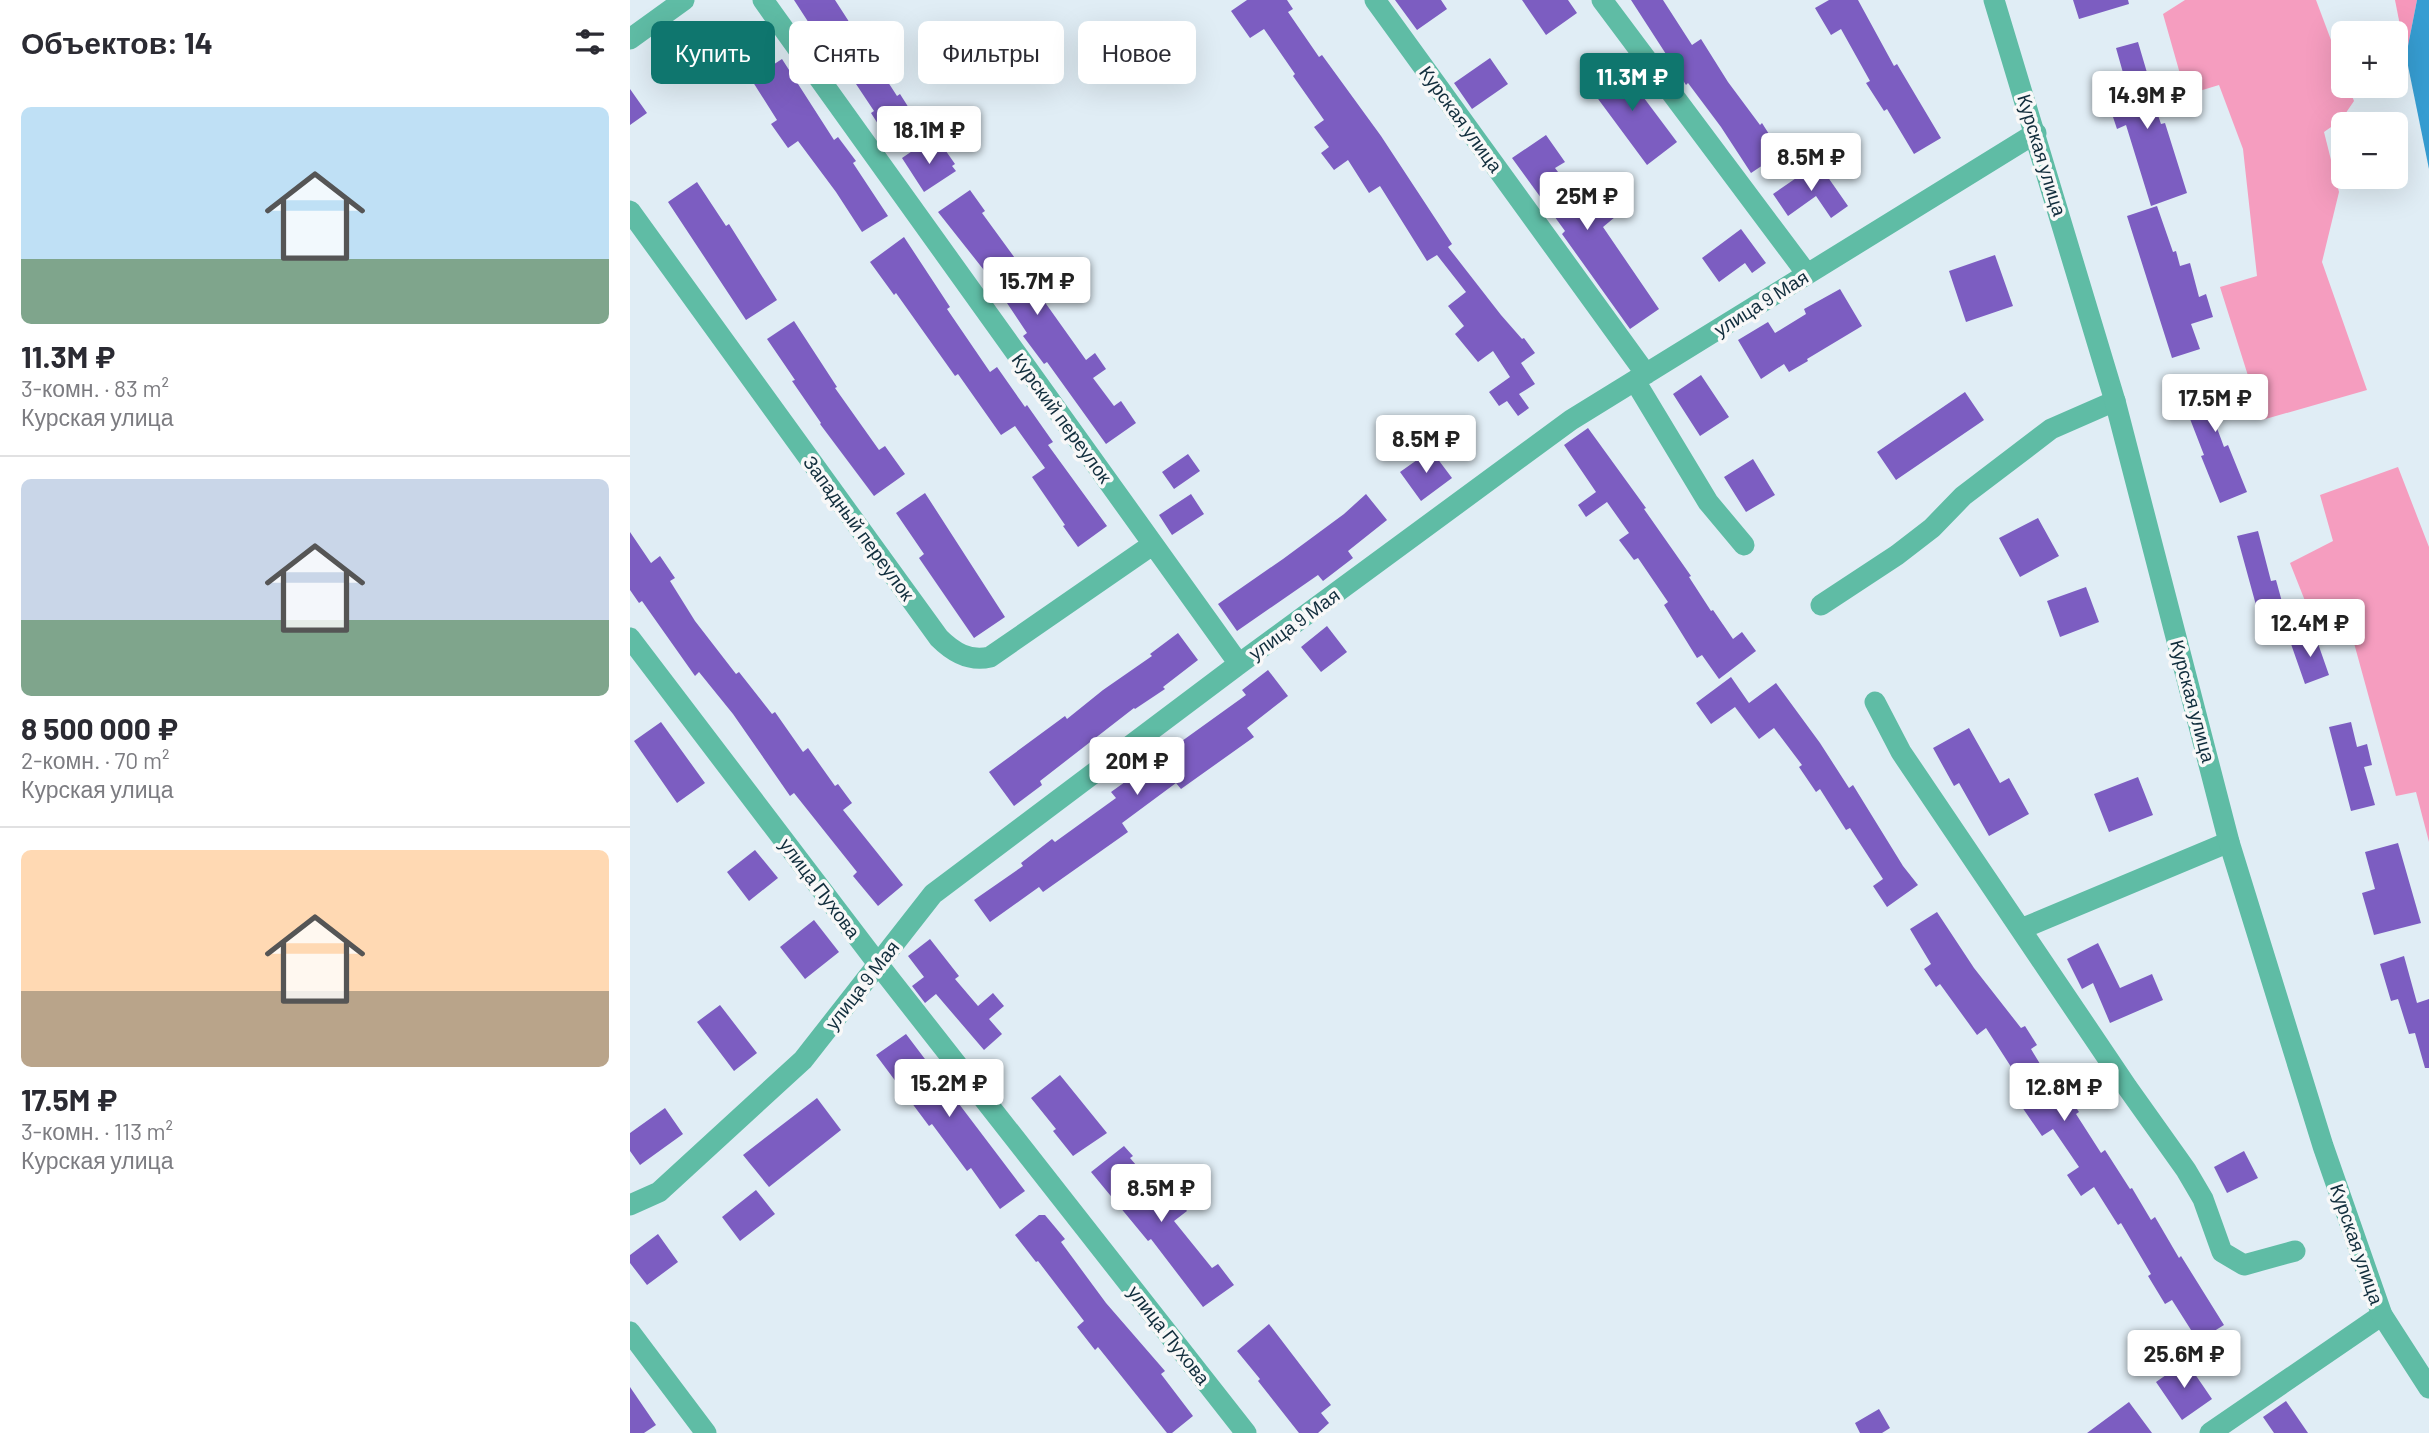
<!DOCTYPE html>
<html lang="ru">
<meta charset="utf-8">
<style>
:root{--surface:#fff;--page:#f2f2f3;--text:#2b2b33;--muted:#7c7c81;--line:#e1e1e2;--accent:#0f766e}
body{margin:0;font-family:Barlow,sans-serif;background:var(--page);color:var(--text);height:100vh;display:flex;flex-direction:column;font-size:26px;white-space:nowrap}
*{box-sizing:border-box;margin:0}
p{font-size:23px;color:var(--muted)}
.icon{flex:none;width:38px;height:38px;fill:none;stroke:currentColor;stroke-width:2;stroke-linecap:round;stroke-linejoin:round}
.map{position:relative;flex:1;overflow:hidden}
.side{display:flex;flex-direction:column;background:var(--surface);width:630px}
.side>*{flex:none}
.hud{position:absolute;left:21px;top:21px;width:665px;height:63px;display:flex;gap:14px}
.buttons{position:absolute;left:1701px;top:21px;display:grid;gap:14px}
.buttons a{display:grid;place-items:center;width:77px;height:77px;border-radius:10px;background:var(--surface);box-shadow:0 7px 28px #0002;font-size:35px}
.price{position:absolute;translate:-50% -60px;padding:0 16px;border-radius:7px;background:#fff;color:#222;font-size:23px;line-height:46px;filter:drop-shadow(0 2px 4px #0008)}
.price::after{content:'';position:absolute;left:50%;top:42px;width:21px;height:16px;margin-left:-10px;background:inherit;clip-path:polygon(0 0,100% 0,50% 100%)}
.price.selected{background:var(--accent);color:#fff}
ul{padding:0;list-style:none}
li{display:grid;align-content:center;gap:14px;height:371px;padding:0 21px}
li+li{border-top:2px solid var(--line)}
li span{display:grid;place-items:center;height:217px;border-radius:10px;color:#555}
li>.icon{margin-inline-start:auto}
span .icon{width:126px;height:126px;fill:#fffc;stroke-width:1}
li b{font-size:30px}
h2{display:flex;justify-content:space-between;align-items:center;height:84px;padding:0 21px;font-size:30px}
.chip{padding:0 24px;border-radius:10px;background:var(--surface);box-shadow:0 7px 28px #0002;font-size:24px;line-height:63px}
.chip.selected{background:var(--accent);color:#fff}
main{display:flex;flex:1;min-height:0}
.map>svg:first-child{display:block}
.green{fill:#f59dbf}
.forest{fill:#f697bb}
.water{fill:#369dd2}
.building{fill:#7c5dc1}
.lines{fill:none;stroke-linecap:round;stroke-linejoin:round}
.minor{stroke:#5fbca5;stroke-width:21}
.tertiary{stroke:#5fbca5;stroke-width:21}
.labels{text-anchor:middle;stroke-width:7;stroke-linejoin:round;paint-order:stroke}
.street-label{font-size:19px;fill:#122e3d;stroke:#f8f8f8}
</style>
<main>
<section class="side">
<h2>Объектов: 14<svg class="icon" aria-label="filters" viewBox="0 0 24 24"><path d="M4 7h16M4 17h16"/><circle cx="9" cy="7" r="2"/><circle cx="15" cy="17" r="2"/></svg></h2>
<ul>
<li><span style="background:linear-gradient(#bfe0f5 70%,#7fa58c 0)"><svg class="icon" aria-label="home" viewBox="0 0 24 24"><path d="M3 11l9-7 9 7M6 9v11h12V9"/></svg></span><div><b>11.3M ₽</b><p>3-комн. · 83 m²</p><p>Курская улица</p></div></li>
<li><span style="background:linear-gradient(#c9d6e8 65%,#7fa58c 0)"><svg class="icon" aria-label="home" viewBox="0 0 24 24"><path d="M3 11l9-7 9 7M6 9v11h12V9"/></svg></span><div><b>8 500 000 ₽</b><p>2-комн. · 70 m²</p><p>Курская улица</p></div></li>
<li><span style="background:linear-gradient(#ffd9b3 65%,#b9a48a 0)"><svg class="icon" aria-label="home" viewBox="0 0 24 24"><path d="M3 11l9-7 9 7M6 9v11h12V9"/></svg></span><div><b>17.5M ₽</b><p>3-комн. · 113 m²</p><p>Курская улица</p></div></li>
</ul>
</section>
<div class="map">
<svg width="1799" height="1433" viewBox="0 0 1799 1433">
<rect width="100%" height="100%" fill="#e0edf5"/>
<!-- green -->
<path class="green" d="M 1555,0 L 1686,0 L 1713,72 L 1713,86 L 1718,86 L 1724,101 L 1711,120 L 1694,132 L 1709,192 L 1692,262 L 1737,390 L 1632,420 L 1590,287 L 1627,276 L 1613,149 L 1589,85 L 1556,95 L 1533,14 Z
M 1768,467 L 1799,547 L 1799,842 L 1786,792 L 1766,796 L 1713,603 L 1681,616 L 1660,563 L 1703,541 L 1690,495 Z"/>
<!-- forest -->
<path class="forest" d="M 1765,0 L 1787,0 L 1776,56 Z"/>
<!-- water -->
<path class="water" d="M 1787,0 L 1799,0 L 1799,169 L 1776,56 Z"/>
<!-- building -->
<path class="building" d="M 164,0 L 205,0 L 267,96 L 270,94 L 284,116 L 255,135 L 241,113 L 244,111 L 204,51 L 199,54 Z
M 617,0 L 657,0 L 663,9 L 658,12 L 689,57 L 692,55 L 751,136 L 822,244 L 818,247 L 871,315 L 892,339 L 894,338 L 905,353 L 891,363 L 905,384 L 889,394 L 899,408 L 888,416 L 877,401 L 869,406 L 859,392 L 880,377 L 863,351 L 848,362 L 825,334 L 834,326 L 818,306 L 836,292 L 807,255 L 797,261 L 750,186 L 739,193 L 718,160 L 704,170 L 691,153 L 699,147 L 684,127 L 694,120 L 663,76 L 665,74 L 634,29 L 620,38 L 601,11 Z
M 765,0 L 811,0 L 817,9 L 787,30 Z
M 892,0 L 938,0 L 947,13 L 916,35 Z
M 1001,0 L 1033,0 L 1062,45 L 1071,39 L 1098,82 L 1130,125 L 1132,123 L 1151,153 L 1121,173 L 1091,127 L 1058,83 L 1056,85 Z
M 1199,0 L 1228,0 L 1264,66 L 1267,64 L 1311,138 L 1284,154 L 1257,109 L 1254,111 L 1236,83 L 1240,81 L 1211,29 L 1201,35 L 1185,8 Z
M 1443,0 L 1498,0 L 1499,4 L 1449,19 Z
M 1508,42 L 1518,76 L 1515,77 L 1531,124 L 1535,123 L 1557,193 L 1521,206 L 1496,125 L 1487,129 L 1480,108 L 1501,101 L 1486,48 Z
M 860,58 L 878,84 L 842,109 L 824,83 Z
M 152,59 L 204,140 L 208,137 L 226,161 L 223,163 L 258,216 L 232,232 L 206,192 L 168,141 L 158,148 L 141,124 L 147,120 L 121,79 Z
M 987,62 L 1047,142 L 1017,165 L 957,84 Z
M 0,89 L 17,113 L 0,125 Z
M 916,135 L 935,162 L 925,168 L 952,204 L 966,193 L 985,217 L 973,227 L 1029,309 L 1000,329 L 932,234 L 935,231 L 882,158 Z
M 294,143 L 300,152 L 311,144 L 325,164 L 322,166 L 326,171 L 294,192 L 272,158 Z
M 1188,163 L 1218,206 L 1201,218 L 1186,196 L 1158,216 L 1143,194 Z
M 67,182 L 96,226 L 99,224 L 147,300 L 116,320 L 38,202 Z
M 340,190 L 355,211 L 352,213 L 398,276 L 401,275 L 417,299 L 414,301 L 456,360 L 465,353 L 476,369 L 463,378 L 484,406 L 491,401 L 506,423 L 476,444 L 417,362 L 414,364 L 393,336 L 397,333 L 361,279 L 308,212 Z
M 1527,206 L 1543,252 L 1546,251 L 1550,266 L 1560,263 L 1569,297 L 1576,294 L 1583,317 L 1561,324 L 1570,349 L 1542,358 L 1497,216 Z
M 1111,229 L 1136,263 L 1122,273 L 1115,263 L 1089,282 L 1072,258 Z
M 274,237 L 320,307 L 317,309 L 360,372 L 367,367 L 395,407 L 397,405 L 423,442 L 418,445 L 477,526 L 448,547 L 433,526 L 435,525 L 402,477 L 415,468 L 385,426 L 371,435 L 328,374 L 325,376 L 266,293 L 264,295 L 240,262 Z
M 1365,255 L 1383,306 L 1336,322 L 1319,271 Z
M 1210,289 L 1232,326 L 1177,359 L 1178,361 L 1159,372 L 1154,364 L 1131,379 L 1108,340 L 1138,322 L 1145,333 L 1176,314 L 1174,309 Z
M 164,321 L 207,387 L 205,388 L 249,450 L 255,446 L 275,474 L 244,496 L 190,424 L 191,423 L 162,381 L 165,380 L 137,339 Z
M 1071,375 L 1099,417 L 1070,436 L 1043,394 Z
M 1575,377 L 1583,397 L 1610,386 L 1619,407 L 1584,420 L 1594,447 L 1598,445 L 1617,492 L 1590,503 L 1571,456 L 1574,455 L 1548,388 Z
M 1335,392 L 1354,420 L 1266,480 L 1247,452 Z
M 958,428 L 1016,508 L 1014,509 L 1061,576 L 1059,577 L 1081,611 L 1083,610 L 1103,639 L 1112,632 L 1126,651 L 1089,679 L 1072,655 L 1067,658 L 1034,605 L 1038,602 L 1008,558 L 1004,560 L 989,540 L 999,533 L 977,502 L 956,517 L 948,505 L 966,492 L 934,445 Z
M 801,450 L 822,478 L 791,501 L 770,472 Z
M 558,454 L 570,471 L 544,489 L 532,472 Z
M 1123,459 L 1145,495 L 1116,512 L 1094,477 Z
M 295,493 L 375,617 L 344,638 L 289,558 L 294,554 L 266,513 Z
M 561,494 L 574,514 L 542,535 L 529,515 Z
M 736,494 L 757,520 L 718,551 L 723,558 L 693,581 L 688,575 L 607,631 L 588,604 L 653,559 L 714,514 Z
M 1408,518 L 1429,556 L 1390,577 L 1369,538 Z
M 1628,531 L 1641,581 L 1646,580 L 1657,620 L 1632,627 L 1607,536 Z
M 0,532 L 21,563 L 30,556 L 45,578 L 40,581 L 65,621 L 106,674 L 109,672 L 142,714 L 145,712 L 173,752 L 178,748 L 205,786 L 208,784 L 222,803 L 213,810 L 273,885 L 248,906 L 223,876 L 227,872 L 164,793 L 160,796 L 103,714 L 69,672 L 65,676 L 12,601 L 9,603 L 0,590 Z
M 1456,587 L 1469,622 L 1430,637 L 1417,601 Z
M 697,626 L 717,652 L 691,672 L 671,647 Z
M 548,633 L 568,660 L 533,687 L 535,689 L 505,709 L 504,708 L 410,781 L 412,785 L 384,806 L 359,772 L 435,716 L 437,719 L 473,690 L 522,656 L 520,654 Z
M 1685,635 L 1699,675 L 1675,684 L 1661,644 Z
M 638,670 L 658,696 L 617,728 L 624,737 L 551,789 L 546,783 L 492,823 L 498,832 L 413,892 L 409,887 L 360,922 L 344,900 L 393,866 L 391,863 L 422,839 L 425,842 L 486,798 L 481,792 L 616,695 L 612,690 Z
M 1101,677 L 1119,703 L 1146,683 L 1190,743 L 1219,788 L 1223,785 L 1273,866 L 1288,885 L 1257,907 L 1243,886 L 1253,879 L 1220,828 L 1216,830 L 1190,789 L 1186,792 L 1169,767 L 1172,765 L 1144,728 L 1129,739 L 1105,707 L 1081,724 L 1066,703 Z
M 31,722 L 75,783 L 47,803 L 4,741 Z
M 1721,722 L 1727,747 L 1737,744 L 1742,765 L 1734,767 L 1745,805 L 1721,811 L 1699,727 Z
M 1339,728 L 1370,783 L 1379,778 L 1399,814 L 1359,836 L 1329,783 L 1324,786 L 1303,748 Z
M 1508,777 L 1523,815 L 1479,832 L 1464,794 Z
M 1768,843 L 1791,923 L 1744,935 L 1732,893 L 1745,889 L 1735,852 Z
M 125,850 L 148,878 L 119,901 L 97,872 Z
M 1307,912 L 1344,968 L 1391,1028 L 1395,1026 L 1407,1045 L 1401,1049 L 1415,1072 L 1420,1069 L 1449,1112 L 1446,1114 L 1471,1153 L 1475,1150 L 1500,1189 L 1502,1188 L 1521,1220 L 1525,1217 L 1549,1258 L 1551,1256 L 1594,1325 L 1568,1341 L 1542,1300 L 1535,1304 L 1518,1276 L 1521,1274 L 1491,1223 L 1488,1225 L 1464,1187 L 1451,1196 L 1437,1175 L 1449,1167 L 1423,1129 L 1412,1136 L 1383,1094 L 1394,1087 L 1356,1028 L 1347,1035 L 1310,984 L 1306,987 L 1294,969 L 1301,964 L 1280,929 Z
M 184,920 L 209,952 L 175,979 L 150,947 Z
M 300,939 L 329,976 L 325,979 L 348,1006 L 363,993 L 374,1006 L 359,1019 L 372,1034 L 354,1050 L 306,994 L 295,1003 L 282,986 L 294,977 L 278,956 Z
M 1468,943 L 1490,988 L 1522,974 L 1533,1000 L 1480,1023 L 1463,983 L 1452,989 L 1437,959 Z
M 1774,956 L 1787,1003 L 1799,999 L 1799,1068 L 1795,1068 L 1785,1033 L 1779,1034 L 1768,999 L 1761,1001 L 1750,964 Z
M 90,1005 L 127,1053 L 104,1071 L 67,1022 Z
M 276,1034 L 395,1191 L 370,1209 L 341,1168 L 337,1171 L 302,1124 L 299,1126 L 246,1055 Z
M 430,1075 L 477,1133 L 443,1156 L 423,1131 L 426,1129 L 401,1098 Z
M 187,1098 L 211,1130 L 139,1187 L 113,1155 Z
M 35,1108 L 53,1134 L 10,1165 L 0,1151 L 0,1133 Z
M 494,1146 L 503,1156 L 500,1158 L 531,1194 L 539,1188 L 557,1211 L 544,1221 L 582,1268 L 588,1264 L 604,1285 L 573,1307 L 521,1239 L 518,1241 L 461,1172 Z
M 1614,1151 L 1628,1178 L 1597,1193 L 1584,1167 Z
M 126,1190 L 145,1214 L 110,1241 L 92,1217 Z
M 409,1215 L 415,1215 L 435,1239 L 431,1242 L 476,1303 L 535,1371 L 531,1374 L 563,1416 L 542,1433 L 537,1433 L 468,1347 L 465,1350 L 447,1327 L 454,1321 L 408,1261 L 406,1262 L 385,1235 Z
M 28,1234 L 48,1262 L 17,1285 L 0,1263 L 0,1255 Z
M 639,1324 L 701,1405 L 691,1413 L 699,1423 L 688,1433 L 669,1433 L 628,1381 L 630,1379 L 607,1351 Z
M 1556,1361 L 1582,1399 L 1552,1420 L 1526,1382 Z
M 0,1387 L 26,1425 L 14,1433 L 0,1433 Z
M 1656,1401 L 1678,1433 L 1644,1433 L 1633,1417 Z
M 1499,1402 L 1522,1433 L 1457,1433 Z
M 1249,1409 L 1260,1428 L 1252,1433 L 1230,1433 L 1225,1423 Z"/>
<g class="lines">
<!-- minor -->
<path class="minor" d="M 133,0 L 609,664
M 745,0 L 1016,374
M 972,0 L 1177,274
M 0,39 L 54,0
M 0,211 L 309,638 C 323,652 339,662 360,657 L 522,545
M 1005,381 L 1078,502 L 1114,545
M 1191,605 L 1267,555 L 1302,528 L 1333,496 L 1421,429 L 1485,401
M 0,638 L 248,964 L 616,1433
M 1245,702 L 1271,752 L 1497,1087 L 1556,1170 L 1573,1199 L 1592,1252 L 1614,1265 L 1665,1251
M 1391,929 L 1599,842
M 0,1205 L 29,1192 L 173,1060 L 303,894 L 609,664 L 941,420 L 1406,133
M 0,1332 L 76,1433
M 1580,1433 L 1752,1315"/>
<!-- tertiary -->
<path class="tertiary" d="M 1364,0 L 1485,401 L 1599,842 L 1693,1146 L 1752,1315 L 1799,1388"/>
</g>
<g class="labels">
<!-- street labels -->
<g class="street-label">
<text transform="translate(831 119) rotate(54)" y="7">Курская улица</text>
<text transform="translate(1412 155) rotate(73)" y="7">Курская улица</text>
<text transform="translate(1131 303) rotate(-32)" y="7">улица 9 Мая</text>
<text transform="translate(432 418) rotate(54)" y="7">Курский переулок</text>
<text transform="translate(229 528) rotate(54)" y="7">Западный переулок</text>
<text transform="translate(664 624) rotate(-36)" y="7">улица 9 Мая</text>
<text transform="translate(1563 701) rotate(75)" y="7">Курская улица</text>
<text transform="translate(190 888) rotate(53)" y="7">улица Пухова</text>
<text transform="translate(232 985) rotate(-52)" y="7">улица 9 Мая</text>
<text transform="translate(1727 1244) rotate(71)" y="7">Курская улица</text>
<text transform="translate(539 1335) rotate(52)" y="7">улица Пухова</text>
</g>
</g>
</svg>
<div class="buttons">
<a>+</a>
<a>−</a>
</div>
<b class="price selected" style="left:1002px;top:113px">11.3M ₽</b>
<b class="price" style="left:1517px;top:131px">14.9M ₽</b>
<b class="price" style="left:299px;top:166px">18.1M ₽</b>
<b class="price" style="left:1181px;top:193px">8.5M ₽</b>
<b class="price" style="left:957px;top:232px">25M ₽</b>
<b class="price" style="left:407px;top:317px">15.7M ₽</b>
<b class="price" style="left:1585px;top:434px">17.5M ₽</b>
<b class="price" style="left:796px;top:475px">8.5M ₽</b>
<b class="price" style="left:1680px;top:659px">12.4M ₽</b>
<b class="price" style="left:507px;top:797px">20M ₽</b>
<b class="price" style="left:319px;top:1119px">15.2M ₽</b>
<b class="price" style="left:1434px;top:1123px">12.8M ₽</b>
<b class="price" style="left:531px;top:1224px">8.5M ₽</b>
<b class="price" style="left:1554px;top:1390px">25.6M ₽</b>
<div class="hud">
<a class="chip selected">Купить</a>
<a class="chip">Снять</a>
<a class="chip">Фильтры</a>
<a class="chip">Новое</a>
</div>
</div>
</main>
